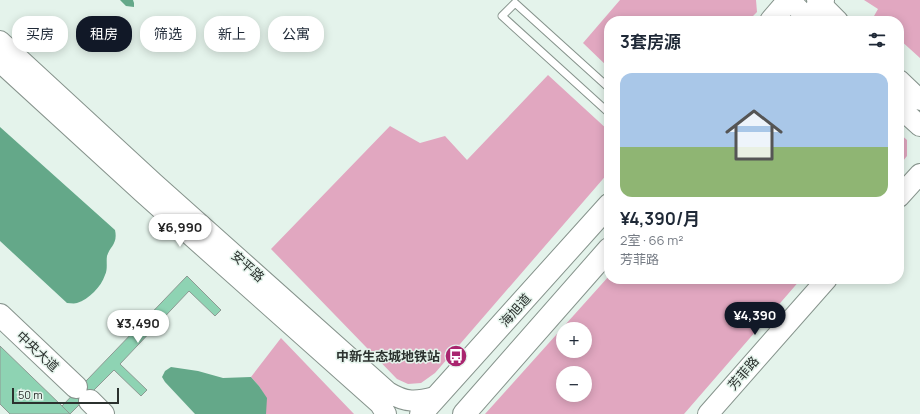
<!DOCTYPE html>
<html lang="zh">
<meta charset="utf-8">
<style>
:root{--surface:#fff;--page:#f6f6f7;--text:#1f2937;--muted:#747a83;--line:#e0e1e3;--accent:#111827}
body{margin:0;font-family:Manrope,"Noto Sans SC",sans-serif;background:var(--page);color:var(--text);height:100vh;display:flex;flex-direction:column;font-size:15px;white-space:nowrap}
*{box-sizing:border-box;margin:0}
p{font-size:13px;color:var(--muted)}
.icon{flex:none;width:22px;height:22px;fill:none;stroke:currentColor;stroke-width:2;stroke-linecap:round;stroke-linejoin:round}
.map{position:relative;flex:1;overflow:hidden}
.panel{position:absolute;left:604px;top:16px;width:300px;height:268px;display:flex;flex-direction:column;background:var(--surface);border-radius:16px;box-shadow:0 2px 10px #0003}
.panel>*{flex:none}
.top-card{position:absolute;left:12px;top:16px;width:380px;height:36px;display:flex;gap:8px}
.tools{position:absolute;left:556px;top:322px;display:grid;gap:8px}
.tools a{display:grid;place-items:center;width:36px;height:36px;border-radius:50%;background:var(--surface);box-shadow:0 2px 10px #0003;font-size:20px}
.scale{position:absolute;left:12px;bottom:10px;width:107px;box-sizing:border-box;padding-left:4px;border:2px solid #2b312e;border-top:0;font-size:11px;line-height:14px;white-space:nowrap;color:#2b312e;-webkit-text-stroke:3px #e4f3eb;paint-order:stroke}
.price{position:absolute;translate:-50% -34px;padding:0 9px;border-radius:14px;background:#fff;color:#222;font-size:13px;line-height:26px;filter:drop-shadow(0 1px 2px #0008)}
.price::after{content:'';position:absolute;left:50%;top:24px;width:12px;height:9px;margin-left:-6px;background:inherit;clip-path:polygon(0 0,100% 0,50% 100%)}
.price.current{background:var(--accent);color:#fff}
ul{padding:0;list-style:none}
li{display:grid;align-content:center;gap:8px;height:212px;padding:0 16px}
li+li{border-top:1px solid var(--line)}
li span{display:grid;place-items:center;height:124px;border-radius:12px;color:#555}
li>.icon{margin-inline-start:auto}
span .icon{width:72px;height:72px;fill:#fffc;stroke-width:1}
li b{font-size:17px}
h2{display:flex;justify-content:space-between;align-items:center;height:48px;padding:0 16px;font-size:17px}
.chip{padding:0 14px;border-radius:16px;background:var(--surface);box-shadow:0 2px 10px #0003;font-size:14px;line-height:36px}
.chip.current{background:var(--accent);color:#fff}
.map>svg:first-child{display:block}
.green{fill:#e1a7c0;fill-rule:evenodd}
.water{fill:#64a889}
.building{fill:#8ed3b3;stroke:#8d9a93}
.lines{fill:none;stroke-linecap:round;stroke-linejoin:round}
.lane-casing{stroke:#86938c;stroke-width:9}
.secondary-casing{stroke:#86938c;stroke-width:22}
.primary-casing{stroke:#86938c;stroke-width:24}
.highway-casing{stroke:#86938c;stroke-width:24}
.lane{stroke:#fff;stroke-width:7}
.secondary{stroke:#fff;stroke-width:20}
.primary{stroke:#fff;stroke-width:22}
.highway{stroke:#fff;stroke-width:22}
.labels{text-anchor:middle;stroke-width:3;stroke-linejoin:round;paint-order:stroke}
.street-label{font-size:13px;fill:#2b312e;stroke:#e4f3eb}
.poi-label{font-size:13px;font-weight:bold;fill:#2b312e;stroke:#e4f3eb;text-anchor:end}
</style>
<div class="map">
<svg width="920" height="414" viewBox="0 0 920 414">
<rect width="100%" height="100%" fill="#e4f3eb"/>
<!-- green -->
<path class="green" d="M 620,0 L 756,0 L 757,12 L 748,21 L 609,21 L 609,68 L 583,43 Z
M 864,0 L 920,0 L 920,58 L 899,39 L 899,21 L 879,21 L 874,16 L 878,9 Z
M 548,75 L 609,131 L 609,172 L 435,373 L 421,383 L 408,384 L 397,379 L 271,249 L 390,126 L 420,143 L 445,136 L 467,160 Z
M 899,133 L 907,140 L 907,156 L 899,166 Z
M 609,276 L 609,279 L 801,279 L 684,414 L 485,414 ZM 563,329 L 585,329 L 585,351 L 563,351 ZM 563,373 L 585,373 L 585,395 L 563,395 Z
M 281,338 L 354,414 L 266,414 L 266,398 L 259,386 L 251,377 Z"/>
<!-- water -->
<path class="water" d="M 120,0 L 133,0 L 134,3 L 134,7 L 126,6 Z
M 0,127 L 115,230 C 118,244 110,246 107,256 C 106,262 108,269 105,275 C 101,287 89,299 77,303 C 74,304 70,303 67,303 L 0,241 Z
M 171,367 L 198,371 L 223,378 L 251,377 L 259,386 L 267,398 L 266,414 L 195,414 L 165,382 L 162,377 L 165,371 Z"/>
<!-- building -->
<path class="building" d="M 187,276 L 221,310 L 215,316 L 189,291 L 120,364 L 147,390 L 141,396 L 114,370 L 70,414 L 62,406 Z
M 0,346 L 62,406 L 70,414 L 10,414 L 0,404 Z"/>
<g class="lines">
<!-- lane casing -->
<g class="lane-casing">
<path id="lane" d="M 609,88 L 515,3 L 502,16 L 609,113"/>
</g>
<!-- secondary casing -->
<g class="secondary-casing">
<path id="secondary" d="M 790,0 L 810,21
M 817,0 L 838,21
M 0,41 L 154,183 L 388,392 C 406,403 416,402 435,397
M 0,62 L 143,193 L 380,404 L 386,414
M 899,80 L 920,100
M 899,107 L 920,126
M 899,197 L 920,174
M 708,414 L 827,279"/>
</g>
<!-- primary casing -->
<g class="primary-casing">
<path id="primary" d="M 771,21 L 789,0
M 807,21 L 823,0
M 421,414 L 609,205
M 464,414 L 609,249"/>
</g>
<!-- highway casing -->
<g class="highway-casing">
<path id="highway" d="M 0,315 L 76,387
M 90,401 L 103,414"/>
</g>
<!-- lane -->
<use href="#lane" class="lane"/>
<!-- secondary -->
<use href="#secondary" class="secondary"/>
<!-- primary -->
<use href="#primary" class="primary"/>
<!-- highway -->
<use href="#highway" class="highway"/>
</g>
<!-- icons -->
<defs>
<g id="bus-disc" transform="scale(1.15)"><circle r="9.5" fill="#a9256f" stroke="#e4f3eb"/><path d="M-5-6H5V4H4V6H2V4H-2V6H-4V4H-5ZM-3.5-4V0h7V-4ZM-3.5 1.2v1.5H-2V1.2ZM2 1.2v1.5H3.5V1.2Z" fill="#fff"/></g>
</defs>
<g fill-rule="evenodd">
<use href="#bus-disc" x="456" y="356"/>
</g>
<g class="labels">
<!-- street labels -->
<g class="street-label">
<text transform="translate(248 266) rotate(42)" y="5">安平路</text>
<text transform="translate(515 310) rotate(-48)" y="5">海旭道</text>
<text transform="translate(38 351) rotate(43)" y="5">中央大道</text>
<text transform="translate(743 373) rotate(-49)" y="5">芳菲路</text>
</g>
<!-- poi labels -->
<g class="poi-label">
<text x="440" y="361">中新生态城地铁站</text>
</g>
</g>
</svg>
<div class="tools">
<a>+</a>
<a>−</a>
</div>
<div class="scale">50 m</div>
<b class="price" style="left:180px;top:248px">¥6,990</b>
<b class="price current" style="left:755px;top:336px">¥4,390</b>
<b class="price" style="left:138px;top:344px">¥3,490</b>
<div class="top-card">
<a class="chip">买房</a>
<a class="chip current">租房</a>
<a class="chip">筛选</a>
<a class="chip">新上</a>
<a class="chip">公寓</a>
</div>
<section class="panel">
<h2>3套房源<svg class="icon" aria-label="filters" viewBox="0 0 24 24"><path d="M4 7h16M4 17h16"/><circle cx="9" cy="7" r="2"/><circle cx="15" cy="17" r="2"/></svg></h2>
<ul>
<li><span style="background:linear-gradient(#a9c7e8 60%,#8fb573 0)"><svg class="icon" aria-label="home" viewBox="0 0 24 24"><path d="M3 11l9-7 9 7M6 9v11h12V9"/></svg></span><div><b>¥4,390/月</b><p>2室 · 66 m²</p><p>芳菲路</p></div></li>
</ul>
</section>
</div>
